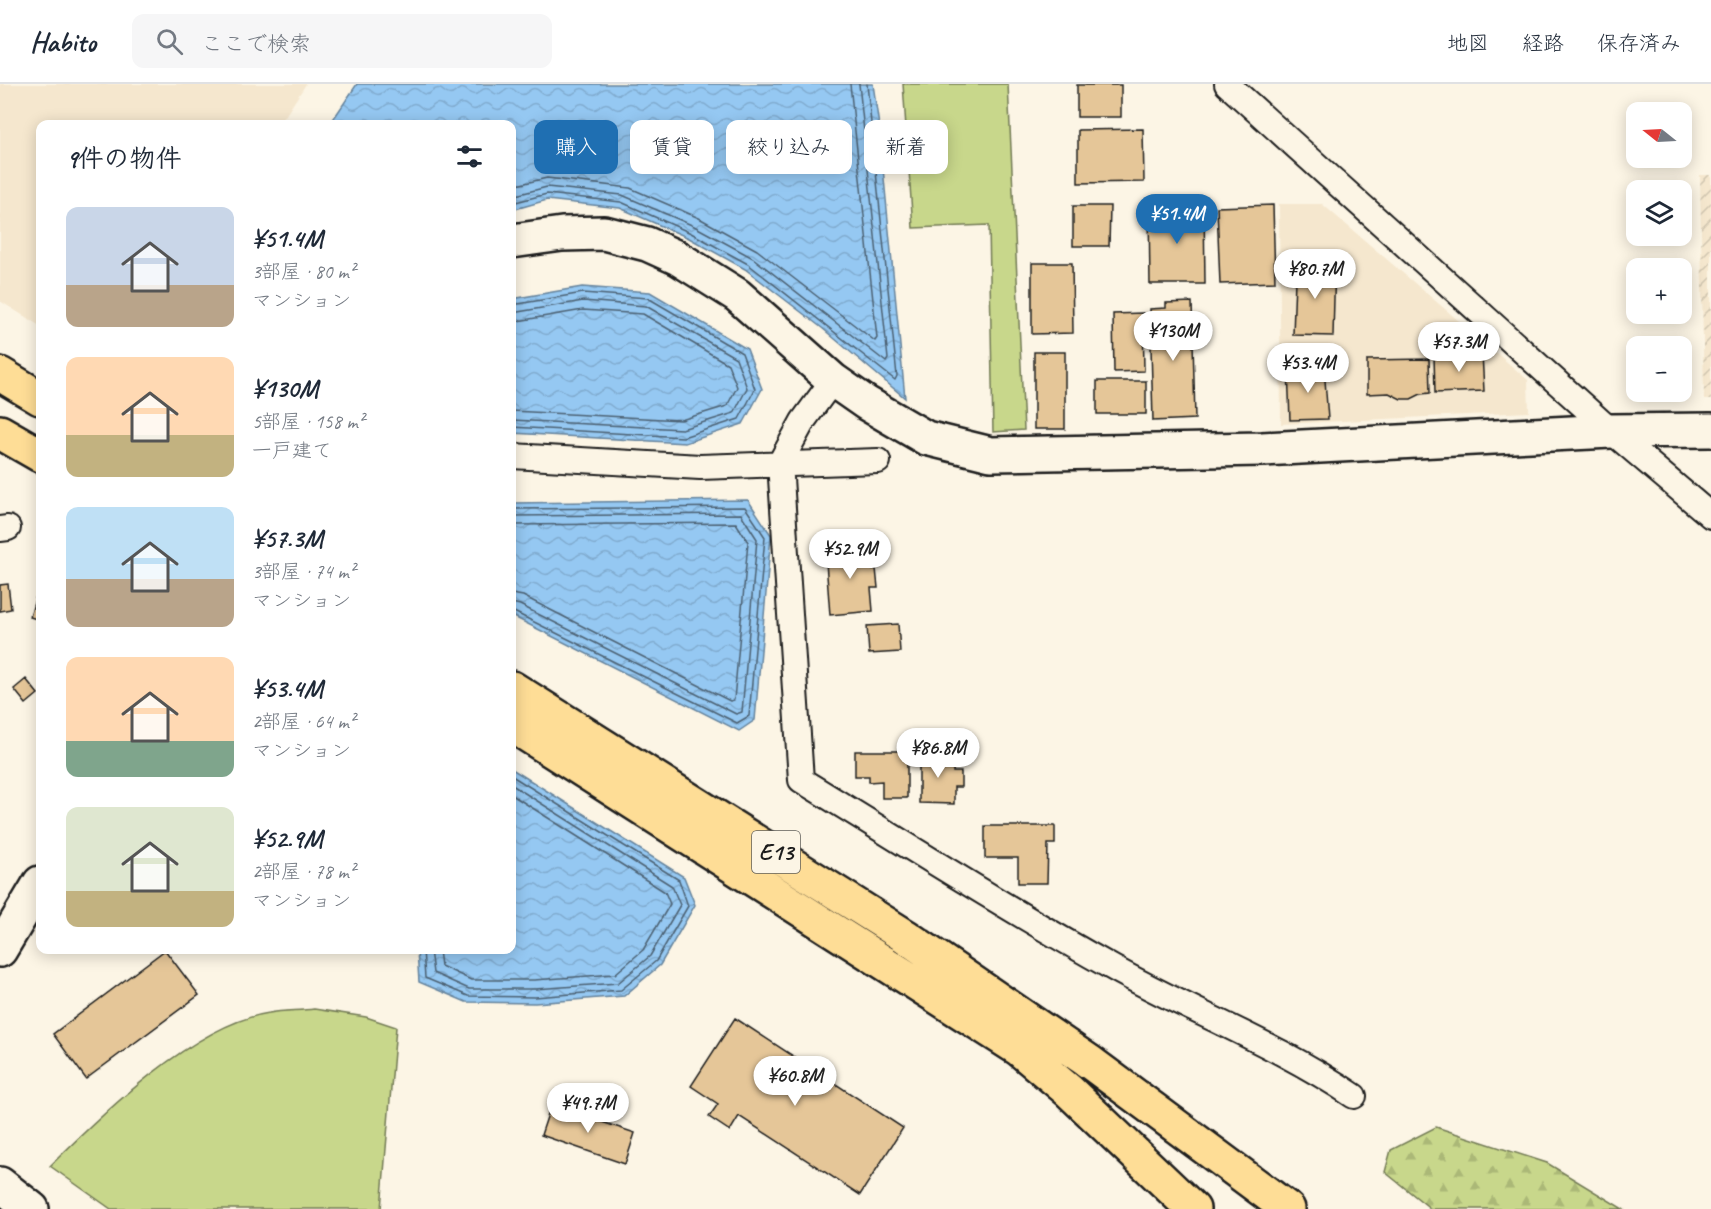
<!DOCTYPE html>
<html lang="ja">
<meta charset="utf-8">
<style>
:root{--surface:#fff;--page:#f6f6f7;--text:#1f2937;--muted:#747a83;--line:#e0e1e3;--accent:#1f6fb2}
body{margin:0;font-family:Caveat,"Klee One",sans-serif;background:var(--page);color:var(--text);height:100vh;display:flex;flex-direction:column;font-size:22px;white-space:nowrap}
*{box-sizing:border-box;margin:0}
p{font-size:20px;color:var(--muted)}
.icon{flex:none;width:33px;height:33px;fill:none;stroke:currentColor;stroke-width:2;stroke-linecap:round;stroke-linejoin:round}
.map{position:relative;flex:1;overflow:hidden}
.drawer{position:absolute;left:36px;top:36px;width:480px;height:834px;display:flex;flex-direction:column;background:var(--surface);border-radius:12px;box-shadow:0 3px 15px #0003}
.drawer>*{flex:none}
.guide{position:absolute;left:534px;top:36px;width:570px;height:54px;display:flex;gap:12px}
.needle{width:39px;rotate:288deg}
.fabs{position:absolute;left:1626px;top:18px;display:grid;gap:12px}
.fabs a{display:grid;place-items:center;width:66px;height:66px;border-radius:12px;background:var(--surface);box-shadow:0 3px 15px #0003;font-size:30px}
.price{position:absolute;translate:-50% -51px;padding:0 14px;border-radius:21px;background:#fff;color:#222;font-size:20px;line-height:39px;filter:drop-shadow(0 2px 3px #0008)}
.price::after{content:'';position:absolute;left:50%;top:36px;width:18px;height:14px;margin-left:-9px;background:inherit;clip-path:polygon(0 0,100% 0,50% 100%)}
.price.current{background:var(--accent);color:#fff}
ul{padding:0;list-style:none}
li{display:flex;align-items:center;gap:18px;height:150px;padding:0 30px}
li span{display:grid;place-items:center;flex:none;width:168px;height:120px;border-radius:12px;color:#555}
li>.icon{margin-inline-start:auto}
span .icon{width:72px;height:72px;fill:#fffc;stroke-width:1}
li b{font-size:26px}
h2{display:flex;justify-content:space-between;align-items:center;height:72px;padding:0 30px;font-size:26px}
.chip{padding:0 21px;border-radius:12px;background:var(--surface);box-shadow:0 3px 15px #0003;font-size:21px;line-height:54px}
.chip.current{background:var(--accent);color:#fff}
header{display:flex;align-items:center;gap:36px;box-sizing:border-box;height:84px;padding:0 30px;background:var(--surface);border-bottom:2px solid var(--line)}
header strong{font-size:28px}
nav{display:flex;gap:33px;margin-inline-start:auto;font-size:21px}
.search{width:420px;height:54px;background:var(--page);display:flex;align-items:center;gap:15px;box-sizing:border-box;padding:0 21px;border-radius:12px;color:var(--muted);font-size:22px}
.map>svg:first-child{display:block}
.built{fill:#f5e7ce}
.industrial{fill:url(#industrial-furrows)}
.green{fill:#c8d78b;stroke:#727a54;stroke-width:1.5}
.forest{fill:url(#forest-firs);stroke:#727a54;stroke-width:1.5}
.water{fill:url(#water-waves);stroke:#65839c;stroke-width:1.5}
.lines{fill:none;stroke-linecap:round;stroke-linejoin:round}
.shore{stroke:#4c6172;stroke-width:1.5}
.building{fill:#e5c698;stroke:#1c1c1c;stroke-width:1.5}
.street-casing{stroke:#1c1c1c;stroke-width:28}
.secondary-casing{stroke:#1c1c1c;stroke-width:38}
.highway-casing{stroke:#1c1c1c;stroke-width:38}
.street{stroke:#fcf5e5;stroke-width:24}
.secondary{stroke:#fcf5e5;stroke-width:33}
.highway{stroke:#fedd96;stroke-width:33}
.labels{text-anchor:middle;stroke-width:4.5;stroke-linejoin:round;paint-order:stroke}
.shield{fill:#fcf5e5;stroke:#5f5d58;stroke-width:1.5}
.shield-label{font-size:24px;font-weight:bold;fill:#1c1c1c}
</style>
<header>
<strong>Habito</strong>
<div class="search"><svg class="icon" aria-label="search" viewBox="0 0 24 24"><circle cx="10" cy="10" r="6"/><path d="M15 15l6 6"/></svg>ここで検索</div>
<nav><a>地図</a><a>経路</a><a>保存済み</a></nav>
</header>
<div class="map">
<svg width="1711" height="1125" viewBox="0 0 1711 1125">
<defs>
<pattern id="industrial-furrows" width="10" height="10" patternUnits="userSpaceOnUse" patternTransform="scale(1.5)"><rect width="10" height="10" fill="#f5e7ce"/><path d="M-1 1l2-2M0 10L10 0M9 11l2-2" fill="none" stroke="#d1c6b0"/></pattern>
<pattern id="forest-firs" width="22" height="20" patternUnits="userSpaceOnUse" patternTransform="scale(1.5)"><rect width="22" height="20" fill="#c8d78b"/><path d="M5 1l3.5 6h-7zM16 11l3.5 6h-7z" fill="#abb877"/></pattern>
<pattern id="water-waves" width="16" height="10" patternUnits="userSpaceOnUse" patternTransform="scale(1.5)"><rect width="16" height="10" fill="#95c8f2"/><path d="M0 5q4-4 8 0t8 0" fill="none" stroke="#80abcf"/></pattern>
</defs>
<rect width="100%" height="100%" fill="#fcf5e5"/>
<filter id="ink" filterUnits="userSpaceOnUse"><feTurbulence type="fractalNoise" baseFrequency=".0167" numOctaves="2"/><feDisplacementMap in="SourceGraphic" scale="12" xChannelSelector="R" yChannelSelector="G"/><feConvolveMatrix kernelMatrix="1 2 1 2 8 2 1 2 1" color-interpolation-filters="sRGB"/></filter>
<g filter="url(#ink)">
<!-- built -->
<path class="built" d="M 0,0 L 306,0 L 280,40 L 40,40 L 40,242 L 0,217 Z
M 1279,120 L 1322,120 L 1528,296 L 1529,328 L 1281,340 Z"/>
<!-- industrial -->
<path class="industrial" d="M 1700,91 L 1711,91 L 1711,316 L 1704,316 Z"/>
<!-- green -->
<path class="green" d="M 903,0 L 1008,0 L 1024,346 L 993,348 L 989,141 L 913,144 Z
M 314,925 L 366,933 L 396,943 L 381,1125 L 111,1125 L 50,1082 C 102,1030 195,940 269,929 C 284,926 299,927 314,925 Z"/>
<!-- forest -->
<path class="forest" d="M 1436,1043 L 1547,1079 L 1623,1125 L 1431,1125 L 1385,1088 L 1391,1066 Z"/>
<!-- water -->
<path class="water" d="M 357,0 L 873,0 L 879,42 L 905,314 L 822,244 L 745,185 L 689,154 L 620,124 L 547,116 L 512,126 L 512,40 L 330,40 Z
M 582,203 L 650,208 L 747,265 L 762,305 L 743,340 L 685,359 L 512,349 L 512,215 Z
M 748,416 L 771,451 L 755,636 L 739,647 L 512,532 L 512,419 Z
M 512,685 L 684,793 L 695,821 L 660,881 L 624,912 L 535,919 L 466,918 L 419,898 L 417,866 L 512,866 Z"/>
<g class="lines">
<!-- shore -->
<path class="shore" d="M 512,102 L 547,94 L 630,104 L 699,134 L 757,166 L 875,257 L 877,254 L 850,0
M 512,112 L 547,103 L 622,111 L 694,142 L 753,174 L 886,278 L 888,275 L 859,0
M 512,119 L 547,110 L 621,118 L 691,149 L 748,180 L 895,296 L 897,292 L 867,0
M 512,221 L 583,209 L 648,214 L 742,269 L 755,305 L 739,335 L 683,353 L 512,343
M 512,229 L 583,217 L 646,222 L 736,274 L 747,304 L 734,329 L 682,345 L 512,336
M 512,238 L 583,226 L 643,230 L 728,280 L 737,303 L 727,322 L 681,336 L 512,327
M 512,425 L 745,423 L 765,453 L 749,632 L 737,639 L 512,527
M 512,432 L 741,430 L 757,455 L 742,628 L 736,630 L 520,521 L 512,519
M 512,441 L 736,439 L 748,458 L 734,616 L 730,617 L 523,512 L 512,510
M 423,866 L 425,894 L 468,912 L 535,913 L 621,906 L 656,877 L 688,822 L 679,796 L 512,692
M 430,866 L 433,889 L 469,905 L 535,905 L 618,899 L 650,872 L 680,821 L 672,802 L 512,701
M 439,866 L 441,882 L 471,896 L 534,896 L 615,890 L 643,866 L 670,820 L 665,808 L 512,711"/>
</g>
<!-- building -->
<path class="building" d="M 1077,1 L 1121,1 L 1121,33 L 1077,33 Z
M 1143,45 L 1144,98 L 1078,99 L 1078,46 Z
M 1273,121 L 1275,198 L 1220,200 L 1217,123 Z
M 1073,122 L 1110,122 L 1109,162 L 1073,162 Z
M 1204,122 L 1205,200 L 1150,200 L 1149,123 Z
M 1311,176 L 1335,177 L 1333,252 L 1293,251 L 1295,196 L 1298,196 L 1299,186 L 1311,186 Z
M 1032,179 L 1072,179 L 1073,249 L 1032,250 Z
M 1192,218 L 1195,335 L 1153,337 L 1150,225 L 1166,224 L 1166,219 Z
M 1143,229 L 1144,287 L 1114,288 L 1113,230 Z
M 1034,268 L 1065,268 L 1065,345 L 1034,345 Z
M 1482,269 L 1484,307 L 1435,309 L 1434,271 Z
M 1429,275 L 1430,309 L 1421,310 L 1411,315 L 1401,315 L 1389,309 L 1367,310 L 1367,276 Z
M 1324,283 L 1328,335 L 1290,336 L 1288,284 Z
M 1097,297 L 1146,297 L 1146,330 L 1097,330 Z
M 869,461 L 871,485 L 876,485 L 878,504 L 871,504 L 873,527 L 830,531 L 825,465 Z
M 8,500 L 11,525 L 0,527 L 0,501 Z
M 38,505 L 40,506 L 40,536 L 30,533 Z
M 898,540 L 900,568 L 869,570 L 867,542 Z
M 26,595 L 38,610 L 26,620 L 14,605 Z
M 855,667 L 907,667 L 907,714 L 882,714 L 882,697 L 869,698 L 869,692 L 855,692 Z
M 919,671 L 954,671 L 953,688 L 961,688 L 961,703 L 954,703 L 954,720 L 919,719 Z
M 985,742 L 1055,742 L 1055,760 L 1048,760 L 1047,799 L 1018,799 L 1018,774 L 985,774 Z
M 165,866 L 199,911 L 86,995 L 53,950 Z
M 735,934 L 903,1044 L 860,1111 L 739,1032 L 730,1047 L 709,1033 L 718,1020 L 691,1002 Z
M 551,1021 L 635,1049 L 625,1080 L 541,1051 Z"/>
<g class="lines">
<!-- street casing -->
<g class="street-casing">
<path id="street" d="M 1227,0 L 1611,347 L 1711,432
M 833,296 L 803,337 L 780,379 L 801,696 C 904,759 1007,825 1113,884 C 1192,928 1279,961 1354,1012
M 512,372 L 700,383 L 878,377
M 0,445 L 8,444"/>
</g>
<!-- secondary casing -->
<g class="secondary-casing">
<path id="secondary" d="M 512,157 L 562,150 L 604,149 L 647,160 L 678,174 L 737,211 L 833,296 L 866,319 L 926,354 L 991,370 L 1262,365 L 1611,347 L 1711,346
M 0,866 L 40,799
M 0,1100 L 32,1125"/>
</g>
<!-- highway casing -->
<g class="highway-casing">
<path id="highway" d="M 0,290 L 40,314
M 0,348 L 40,371
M 512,604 L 905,852 L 1091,979 L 1288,1125
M 512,641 L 1019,965 L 1069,1007 L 1193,1125"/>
</g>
<!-- street -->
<use href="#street" class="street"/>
<!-- secondary -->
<use href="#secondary" class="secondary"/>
<!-- highway -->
<use href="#highway" class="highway"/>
</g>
</g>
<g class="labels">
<!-- shield labels -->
<rect class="shield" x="752" y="747" width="48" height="42" rx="4.5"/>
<g class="shield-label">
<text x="776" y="776">E13</text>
</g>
</g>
</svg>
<div class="fabs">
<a><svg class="needle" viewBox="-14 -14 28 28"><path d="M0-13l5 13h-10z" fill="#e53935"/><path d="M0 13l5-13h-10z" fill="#747a83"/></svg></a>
<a><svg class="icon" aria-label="layers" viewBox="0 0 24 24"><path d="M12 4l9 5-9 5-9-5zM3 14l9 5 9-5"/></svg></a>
<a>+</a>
<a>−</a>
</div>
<b class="price current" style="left:1177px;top:161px">¥51.4M</b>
<b class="price" style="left:1315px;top:216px">¥80.7M</b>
<b class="price" style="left:1173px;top:278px">¥130M</b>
<b class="price" style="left:1459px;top:289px">¥57.3M</b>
<b class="price" style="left:1308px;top:310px">¥53.4M</b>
<b class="price" style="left:850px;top:496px">¥52.9M</b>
<b class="price" style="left:938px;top:695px">¥86.8M</b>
<b class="price" style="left:795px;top:1023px">¥60.8M</b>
<b class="price" style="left:588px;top:1050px">¥49.7M</b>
<div class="guide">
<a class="chip current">購入</a>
<a class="chip">賃貸</a>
<a class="chip">絞り込み</a>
<a class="chip">新着</a>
</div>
<section class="drawer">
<h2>9件の物件<svg class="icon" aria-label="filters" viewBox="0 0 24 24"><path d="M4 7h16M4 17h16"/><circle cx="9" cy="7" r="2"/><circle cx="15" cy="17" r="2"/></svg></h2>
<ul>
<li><span style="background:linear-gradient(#c9d6e8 65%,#b9a48a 0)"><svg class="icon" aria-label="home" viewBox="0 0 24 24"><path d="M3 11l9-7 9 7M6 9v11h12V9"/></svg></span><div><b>¥51.4M</b><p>3部屋 · 80 m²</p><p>マンション</p></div></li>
<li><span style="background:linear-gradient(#ffd9b3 65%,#c2b280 0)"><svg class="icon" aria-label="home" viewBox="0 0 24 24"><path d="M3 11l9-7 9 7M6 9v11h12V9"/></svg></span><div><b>¥130M</b><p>5部屋 · 158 m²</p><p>一戸建て</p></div></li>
<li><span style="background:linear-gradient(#bfe0f5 60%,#b9a48a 0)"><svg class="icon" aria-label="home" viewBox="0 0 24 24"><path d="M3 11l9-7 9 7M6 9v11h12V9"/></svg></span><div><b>¥57.3M</b><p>3部屋 · 74 m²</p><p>マンション</p></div></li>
<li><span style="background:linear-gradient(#ffd9b3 70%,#7fa58c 0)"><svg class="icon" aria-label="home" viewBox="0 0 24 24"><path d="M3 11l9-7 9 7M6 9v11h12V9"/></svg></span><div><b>¥53.4M</b><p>2部屋 · 64 m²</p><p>マンション</p></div></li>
<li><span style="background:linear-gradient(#dfe7d0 70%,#c2b280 0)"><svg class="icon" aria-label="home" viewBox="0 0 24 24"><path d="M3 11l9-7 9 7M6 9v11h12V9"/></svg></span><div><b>¥52.9M</b><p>2部屋 · 78 m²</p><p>マンション</p></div></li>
</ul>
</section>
</div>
